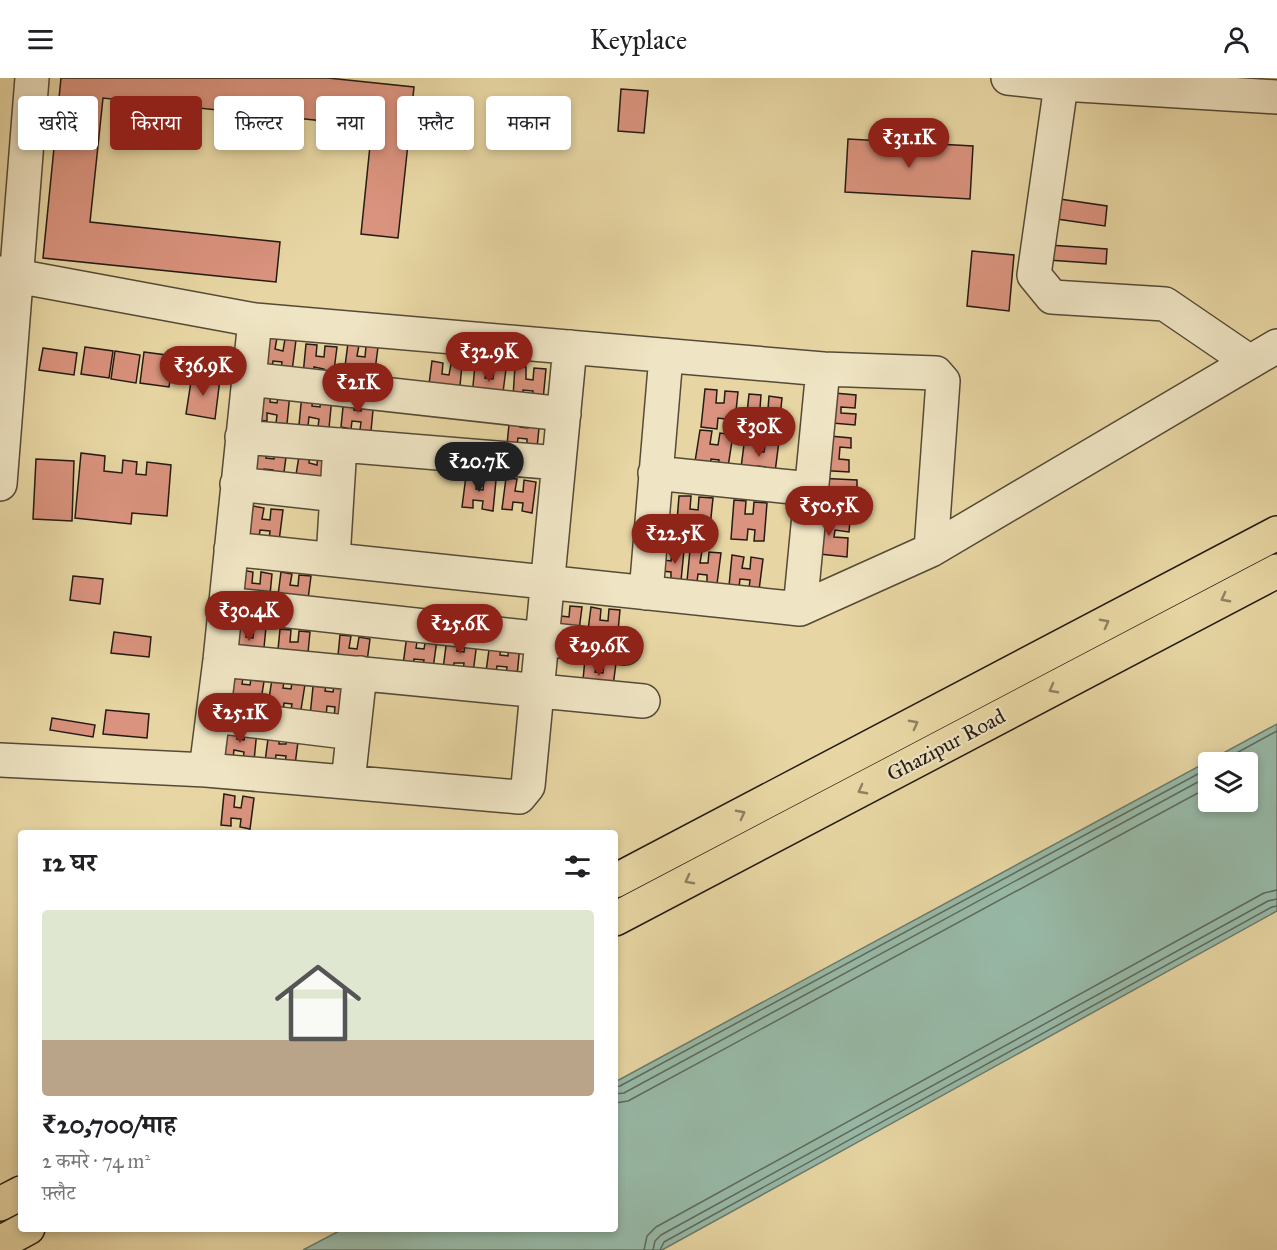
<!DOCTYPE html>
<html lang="hi">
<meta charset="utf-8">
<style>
:root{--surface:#fff;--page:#f2f2f2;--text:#202124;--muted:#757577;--line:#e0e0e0;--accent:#8f2418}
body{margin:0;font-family:"IM FELL Great Primer","Noto Serif Devanagari",serif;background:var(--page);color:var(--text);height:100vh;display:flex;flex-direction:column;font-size:22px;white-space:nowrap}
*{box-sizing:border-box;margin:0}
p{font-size:20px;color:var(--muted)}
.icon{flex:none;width:33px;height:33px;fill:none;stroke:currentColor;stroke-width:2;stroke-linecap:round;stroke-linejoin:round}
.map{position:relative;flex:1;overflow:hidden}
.drawer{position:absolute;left:18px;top:752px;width:600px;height:402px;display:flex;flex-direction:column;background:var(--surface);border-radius:6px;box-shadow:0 3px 9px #0003}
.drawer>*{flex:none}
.hud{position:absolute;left:18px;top:18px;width:600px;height:54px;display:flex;gap:12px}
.buttons{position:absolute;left:1198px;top:674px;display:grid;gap:12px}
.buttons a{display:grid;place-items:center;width:60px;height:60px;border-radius:6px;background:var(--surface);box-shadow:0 3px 9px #0003;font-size:30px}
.price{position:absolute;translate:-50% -51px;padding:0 14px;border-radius:21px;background:var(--accent);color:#fff;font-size:20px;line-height:39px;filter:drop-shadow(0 2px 3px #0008)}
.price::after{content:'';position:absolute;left:50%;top:36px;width:18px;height:14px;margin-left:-9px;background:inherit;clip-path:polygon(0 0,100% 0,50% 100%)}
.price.on{background:#222;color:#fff}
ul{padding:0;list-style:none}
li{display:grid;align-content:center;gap:12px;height:318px;padding:0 24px}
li+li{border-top:2px solid var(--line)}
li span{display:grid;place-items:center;height:186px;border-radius:6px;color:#555}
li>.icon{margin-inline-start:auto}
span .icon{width:108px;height:108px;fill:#fffc;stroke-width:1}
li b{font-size:26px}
h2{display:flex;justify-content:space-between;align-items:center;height:72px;padding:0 24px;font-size:26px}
.tag{padding:0 21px;border-radius:6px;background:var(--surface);box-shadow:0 3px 9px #0003;font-size:21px;line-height:54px}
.tag.on{background:var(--accent);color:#fff}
header{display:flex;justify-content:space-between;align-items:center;height:78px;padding:0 24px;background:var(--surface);font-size:27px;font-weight:600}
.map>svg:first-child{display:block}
.water{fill:#97b9a7;stroke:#697a6c;stroke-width:1.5;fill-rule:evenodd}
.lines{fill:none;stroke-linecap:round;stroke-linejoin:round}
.shore{stroke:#5e6a5d;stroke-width:1.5}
.building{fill:#da937e;stroke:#241b13;stroke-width:1.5}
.minor-casing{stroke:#554a37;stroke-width:36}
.major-casing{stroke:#241b13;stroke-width:36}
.minor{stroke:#efe4c3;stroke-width:33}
.major{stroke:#e7d6a3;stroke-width:33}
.oneway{stroke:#8f8262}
.labels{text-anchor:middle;stroke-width:4.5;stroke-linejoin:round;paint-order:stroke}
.street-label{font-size:21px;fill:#241b13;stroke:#efe4c3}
</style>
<header><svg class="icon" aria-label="menu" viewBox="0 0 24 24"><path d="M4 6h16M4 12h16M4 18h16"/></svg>Keyplace<svg class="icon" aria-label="person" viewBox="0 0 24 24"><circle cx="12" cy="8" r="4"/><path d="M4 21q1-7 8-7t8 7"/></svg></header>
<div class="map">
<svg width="1277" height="1172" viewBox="0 0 1277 1172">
<rect width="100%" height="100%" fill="#e7d6a3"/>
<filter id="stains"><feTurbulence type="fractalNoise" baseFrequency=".00333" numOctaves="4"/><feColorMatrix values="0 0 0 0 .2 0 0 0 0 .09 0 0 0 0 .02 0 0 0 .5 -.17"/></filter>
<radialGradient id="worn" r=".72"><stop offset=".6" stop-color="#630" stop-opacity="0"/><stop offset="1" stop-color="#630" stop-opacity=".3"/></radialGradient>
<!-- water -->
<path class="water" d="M 1277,646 L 1277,833 L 662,1172 L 303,1172 L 343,1151 L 615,1150 L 615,1004 ZM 1209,684 L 1248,684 L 1248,723 L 1209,723 Z"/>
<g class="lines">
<!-- shore -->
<path class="shore" d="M 1220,684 L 1277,653
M 615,1009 L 620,1008 L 1209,690
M 615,1016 L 624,1015 L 1209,698
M 615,1025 L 628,1023 L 1209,709
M 644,1172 L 647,1158 L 656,1149 L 1264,815 L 1277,812
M 653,1172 L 655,1163 L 661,1157 L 1268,823 L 1277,821
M 660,1172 L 664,1164 L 1272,829 L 1277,828"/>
</g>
<!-- building -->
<path class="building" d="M 61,0 L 328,0 L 414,9 L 398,160 L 361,156 L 372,48 L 103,20 L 90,144 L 280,164 L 276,204 L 43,180 Z
M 621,11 L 648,13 L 644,55 L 618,53 Z
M 848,61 L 973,68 L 970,121 L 845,114 Z
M 1053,120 L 1107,128 L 1105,148 L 1050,140 Z
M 1049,167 L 1107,171 L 1106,186 L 1048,182 Z
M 972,173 L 1014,177 L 1009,233 L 967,228 Z
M 266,259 L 277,260 L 275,271 L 283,273 L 285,261 L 296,262 L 292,293 L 281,292 L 282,284 L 273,283 L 272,291 L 262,289 Z
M 348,265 L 359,267 L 357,278 L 365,279 L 366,268 L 378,269 L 374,300 L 364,299 L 365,291 L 355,290 L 354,297 L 344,296 Z
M 306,266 L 317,267 L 316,278 L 324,279 L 325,268 L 337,269 L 333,300 L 323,299 L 324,291 L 314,289 L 313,298 L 303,297 Z
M 85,269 L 113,273 L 109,300 L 81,296 Z
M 43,270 L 77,275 L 74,297 L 39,292 Z
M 115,273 L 140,277 L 136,305 L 111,301 Z
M 144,274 L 174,278 L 169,309 L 140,305 Z
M 432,283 L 443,285 L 442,296 L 449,297 L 451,286 L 462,287 L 459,318 L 428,314 Z
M 475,287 L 487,289 L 485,300 L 493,301 L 494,290 L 506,291 L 502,322 L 472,318 Z
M 515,288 L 526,289 L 526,301 L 533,302 L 534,290 L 546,291 L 543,322 L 532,321 L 533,313 L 523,312 L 523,320 L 513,319 Z
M 192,297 L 220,301 L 215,341 L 186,336 Z
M 260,311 L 271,313 L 270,324 L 277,325 L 279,314 L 290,315 L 287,346 L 276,345 L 277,337 L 267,335 L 267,343 L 256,342 Z
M 705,311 L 717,312 L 716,325 L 724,325 L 725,313 L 738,314 L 734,352 L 724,352 L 725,341 L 718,340 L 717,351 L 701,349 Z
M 823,314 L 856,317 L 855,330 L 841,329 L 841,335 L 856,336 L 855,347 L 821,344 Z
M 302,316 L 313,317 L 312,328 L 320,329 L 321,318 L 332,319 L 329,350 L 318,349 L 319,341 L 309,339 L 308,348 L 299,347 Z
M 749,316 L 761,317 L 760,330 L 768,331 L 769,318 L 782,320 L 778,358 L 768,357 L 770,346 L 762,345 L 761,356 L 745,354 Z
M 344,319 L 355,320 L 354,332 L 361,333 L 363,321 L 374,322 L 371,353 L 360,352 L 361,344 L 352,343 L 351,351 L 341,349 Z
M 510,336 L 521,337 L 520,349 L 528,350 L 529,338 L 540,340 L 537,370 L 527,369 L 527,361 L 518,360 L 517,368 L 507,367 Z
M 700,352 L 712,353 L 710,366 L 718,367 L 720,355 L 733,357 L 727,395 L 717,393 L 719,382 L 711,381 L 710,392 L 694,390 Z
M 819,357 L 851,360 L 851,370 L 840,369 L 839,381 L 849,382 L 849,394 L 816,392 Z
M 745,359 L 758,360 L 756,373 L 764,374 L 766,362 L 779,363 L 774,402 L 764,400 L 765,389 L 757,388 L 756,399 L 740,397 Z
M 256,367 L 268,369 L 266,380 L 274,381 L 275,369 L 287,371 L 283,402 L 272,401 L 273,392 L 264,391 L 263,399 L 253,398 Z
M 300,372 L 310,374 L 309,385 L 317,387 L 318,375 L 330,376 L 325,407 L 315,406 L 316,398 L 306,397 L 305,404 L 295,403 Z
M 81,375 L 105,378 L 104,393 L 122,395 L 123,382 L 137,384 L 136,396 L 146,397 L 147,384 L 171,387 L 167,438 L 132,435 L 131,446 L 75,440 Z
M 36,381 L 74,383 L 72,443 L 33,441 Z
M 466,398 L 477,400 L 476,411 L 483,412 L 484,400 L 496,402 L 493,433 L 482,431 L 483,423 L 473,422 L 473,430 L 462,429 Z
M 506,400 L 517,401 L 515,413 L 523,414 L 524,402 L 536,404 L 532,435 L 522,433 L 523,425 L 513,424 L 512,432 L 502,431 Z
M 817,400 L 857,402 L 857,413 L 838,412 L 837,424 L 856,425 L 855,438 L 815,436 Z
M 679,418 L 691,418 L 690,431 L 698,432 L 699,419 L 713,420 L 709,459 L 700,458 L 701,447 L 693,446 L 692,457 L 676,456 Z
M 734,422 L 746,423 L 745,436 L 753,436 L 754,424 L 767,425 L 764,463 L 754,463 L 755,452 L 748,451 L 747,462 L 731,461 Z
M 253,428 L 264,430 L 262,441 L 270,442 L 271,431 L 283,432 L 279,463 L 269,461 L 270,453 L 260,452 L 259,460 L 249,459 Z
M 813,439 L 850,443 L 849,454 L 835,452 L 834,459 L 848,460 L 847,479 L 810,475 Z
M 672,471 L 684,472 L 681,503 L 671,502 L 671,494 L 662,493 L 664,482 L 671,483 Z
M 690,472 L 702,473 L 700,485 L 708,485 L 709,474 L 721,475 L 717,506 L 707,505 L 707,497 L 698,496 L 697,504 L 687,503 Z
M 732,477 L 744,479 L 742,490 L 750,491 L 751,479 L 763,481 L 759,512 L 749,510 L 750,502 L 740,501 L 739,509 L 729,508 Z
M 242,492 L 253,494 L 252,505 L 260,506 L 261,494 L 272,496 L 269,527 L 239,523 Z
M 281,494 L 292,496 L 290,507 L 298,508 L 299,497 L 311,498 L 307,529 L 277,525 Z
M 73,498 L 103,501 L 100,526 L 70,522 Z
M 552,525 L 562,527 L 561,538 L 569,539 L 570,528 L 582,529 L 578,560 L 548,556 Z
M 591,529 L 601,531 L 600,542 L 608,543 L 609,531 L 620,532 L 617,564 L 587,560 Z
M 236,546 L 247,547 L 246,559 L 253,560 L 254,548 L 266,549 L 263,580 L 232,577 Z
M 280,551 L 291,552 L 290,564 L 298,564 L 299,553 L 310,554 L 307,585 L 277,582 Z
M 114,554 L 151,559 L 149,579 L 111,575 Z
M 340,557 L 351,558 L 349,570 L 357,571 L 359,559 L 370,561 L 366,591 L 337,588 Z
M 407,557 L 418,558 L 416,570 L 424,571 L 426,559 L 437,561 L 433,591 L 422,590 L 424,582 L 414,581 L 413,589 L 403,587 Z
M 447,560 L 458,562 L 457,573 L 464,574 L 465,563 L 477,564 L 473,595 L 463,594 L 464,585 L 454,585 L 453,592 L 443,591 Z
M 490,564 L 501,565 L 500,577 L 508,578 L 509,566 L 520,567 L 517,598 L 506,597 L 507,589 L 497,588 L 496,596 L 486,594 Z
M 585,581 L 597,583 L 595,594 L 603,595 L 604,584 L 616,585 L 612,616 L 582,612 Z
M 232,591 L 244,593 L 242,606 L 250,607 L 252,595 L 265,597 L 259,635 L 249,633 L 251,622 L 243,621 L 241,631 L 226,629 Z
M 273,595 L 285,597 L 283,610 L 291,611 L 293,598 L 306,600 L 300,638 L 290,637 L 292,626 L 284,625 L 283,636 L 267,633 Z
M 314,599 L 327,600 L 325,613 L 333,614 L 335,602 L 348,603 L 344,641 L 334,640 L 335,629 L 327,628 L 326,639 L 310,638 Z
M 106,632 L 149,636 L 147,660 L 103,656 Z
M 52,640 L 95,647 L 93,659 L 50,652 Z
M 227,649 L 238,650 L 237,661 L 244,662 L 246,651 L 257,652 L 254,683 L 243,682 L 244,674 L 234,672 L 233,680 L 223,679 Z
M 269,653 L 280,654 L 279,666 L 286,666 L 287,655 L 299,656 L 295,687 L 285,686 L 286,678 L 276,677 L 275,685 L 265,684 Z
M 224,716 L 235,718 L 234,729 L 241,730 L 243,718 L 254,720 L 250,751 L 240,749 L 241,741 L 231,740 L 231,748 L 221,747 Z"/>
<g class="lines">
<!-- minor casing -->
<g class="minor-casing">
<path id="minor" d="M 1008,0 L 1062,6 L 1277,19
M 1062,0 L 1034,197 L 1052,219 L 1165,226 L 1250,284
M 0,195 L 255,242 L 823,291 L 936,295 L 943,303 L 931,472
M 248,301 L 564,336
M 242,359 L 559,385
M 655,395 L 811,411
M 0,406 L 32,0
M 237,406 L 337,417
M 231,471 L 800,531 L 931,472 L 1277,268
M 333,481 L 340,367
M 646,515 L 666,278
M 225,526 L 625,570
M 800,531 L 823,291
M 220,582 L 643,623
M 213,638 L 353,655
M 0,682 L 206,692 L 519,719 L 528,708 L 570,269
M 206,692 L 220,582 L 255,242
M 348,704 L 360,595"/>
</g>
<!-- major casing -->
<g class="major-casing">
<path id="major" d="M 615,803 L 1277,455
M 615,841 L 1277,493
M 0,1126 L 21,1115
M 0,1165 L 28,1150"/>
</g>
<!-- minor -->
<use href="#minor" class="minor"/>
<!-- major -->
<use href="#major" class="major"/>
</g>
<!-- one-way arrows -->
<defs><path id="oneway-chevron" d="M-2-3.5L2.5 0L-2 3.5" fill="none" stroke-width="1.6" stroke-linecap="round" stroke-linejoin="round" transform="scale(1.5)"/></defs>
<g class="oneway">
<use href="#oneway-chevron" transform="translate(1225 520) rotate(152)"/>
<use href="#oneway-chevron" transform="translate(1105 545) rotate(-28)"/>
<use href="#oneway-chevron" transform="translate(1053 611) rotate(152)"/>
<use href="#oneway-chevron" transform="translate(914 646) rotate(-28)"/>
<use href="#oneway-chevron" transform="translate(862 712) rotate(152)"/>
<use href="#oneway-chevron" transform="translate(741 736) rotate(-28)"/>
<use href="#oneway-chevron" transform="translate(689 802) rotate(152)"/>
</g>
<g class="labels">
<!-- street labels -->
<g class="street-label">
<text transform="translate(946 667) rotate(-28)" y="7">Ghazipur Road</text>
</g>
</g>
<rect width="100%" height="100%" filter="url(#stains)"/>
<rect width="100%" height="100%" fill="url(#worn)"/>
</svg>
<div class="buttons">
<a><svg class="icon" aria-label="layers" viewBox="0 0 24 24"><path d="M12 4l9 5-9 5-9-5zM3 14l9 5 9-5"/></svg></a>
</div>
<b class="price" style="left:909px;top:91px">₹31.1K</b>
<b class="price" style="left:489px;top:305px">₹32.9K</b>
<b class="price" style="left:203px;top:319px">₹36.9K</b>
<b class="price" style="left:358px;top:336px">₹21K</b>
<b class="price" style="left:759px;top:380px">₹30K</b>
<b class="price on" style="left:479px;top:415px">₹20.7K</b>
<b class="price" style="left:829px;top:459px">₹50.5K</b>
<b class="price" style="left:675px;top:487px">₹22.5K</b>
<b class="price" style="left:249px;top:564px">₹30.4K</b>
<b class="price" style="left:460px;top:577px">₹25.6K</b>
<b class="price" style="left:599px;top:599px">₹29.6K</b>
<b class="price" style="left:240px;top:666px">₹25.1K</b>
<div class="hud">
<a class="tag">खरीदें</a>
<a class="tag on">किराया</a>
<a class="tag">फ़िल्टर</a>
<a class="tag">नया</a>
<a class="tag">फ़्लैट</a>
<a class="tag">मकान</a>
</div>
<section class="drawer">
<h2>12 घर<svg class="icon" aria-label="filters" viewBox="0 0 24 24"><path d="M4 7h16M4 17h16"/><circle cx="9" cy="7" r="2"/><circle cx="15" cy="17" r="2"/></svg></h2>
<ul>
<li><span style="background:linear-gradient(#dfe7d0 70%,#b9a48a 0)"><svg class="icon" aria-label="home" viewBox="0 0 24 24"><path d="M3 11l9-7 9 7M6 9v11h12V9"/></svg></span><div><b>₹20,700/माह</b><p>2 कमरे · 74 m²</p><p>फ़्लैट</p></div></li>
</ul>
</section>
</div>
